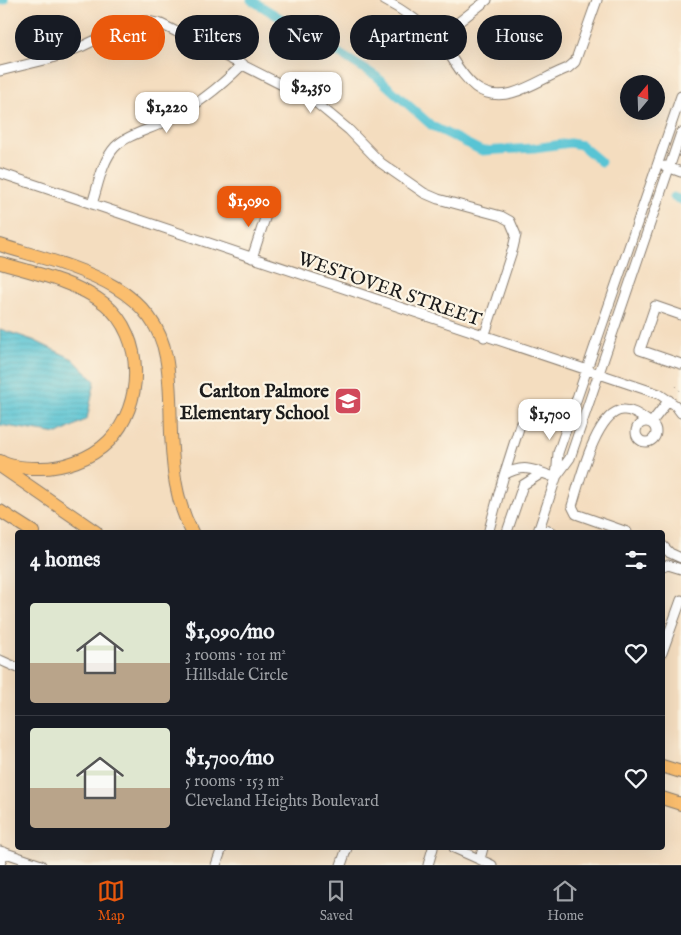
<!DOCTYPE html>
<meta charset="utf-8">
<style>
:root{--surface:#171b24;--page:#20242c;--text:#f1f3f6;--muted:#9ea1a6;--line:#363941;--accent:#ea580c}
body{margin:0;font-family:"IM FELL English",serif;background:var(--page);color:var(--text);height:100vh;display:flex;flex-direction:column;font-size:19px;white-space:nowrap}
*{box-sizing:border-box;margin:0}
p{font-size:16px;color:var(--muted)}
.icon{flex:none;width:28px;height:28px;fill:none;stroke:currentColor;stroke-width:2;stroke-linecap:round;stroke-linejoin:round}
.map{position:relative;flex:1;overflow:hidden}
.side{position:absolute;left:15px;top:530px;width:650px;height:320px;display:flex;flex-direction:column;background:var(--surface);border-radius:5px;box-shadow:0 5px 20px #0002}
.side>*{flex:none}
.top-card{position:absolute;left:15px;top:15px;width:651px;height:45px;display:flex;gap:10px}
.needle{width:32px;rotate:19deg}
.tools{position:absolute;left:620px;top:75px;display:grid;gap:10px}
.tools a{display:grid;place-items:center;width:45px;height:45px;border-radius:50%;background:var(--surface);box-shadow:0 5px 20px #0002;font-size:25px}
.price{position:absolute;translate:-50% -42px;padding:0 11px;border-radius:10px;background:#fff;color:#222;font-size:16px;line-height:32px;filter:drop-shadow(0 1px 2px #0008)}
.price::after{content:'';position:absolute;left:50%;top:30px;width:15px;height:11px;margin-left:-8px;background:inherit;clip-path:polygon(0 0,100% 0,50% 100%)}
.price.current{background:var(--accent);color:#fff}
ul{padding:0;list-style:none}
li{display:flex;align-items:center;gap:15px;height:125px;padding:0 15px}
li+li{border-top:1px solid var(--line)}
li span{display:grid;place-items:center;flex:none;width:140px;height:100px;border-radius:5px;color:#555}
li>.icon{margin-inline-start:auto}
span .icon{width:60px;height:60px;fill:#fffc;stroke-width:1}
li b{font-size:21px}
h2{display:flex;justify-content:space-between;align-items:center;height:60px;padding:0 15px;font-size:21px}
.tag{padding:0 18px;border-radius:22px;background:var(--surface);box-shadow:0 5px 20px #0002;font-size:18px;line-height:45px}
.tag.current{background:var(--accent);color:#fff}
.menu{display:flex;justify-content:space-around;align-items:center;height:70px;border-top:1px solid var(--line);background:var(--surface);font-size:14px;color:var(--muted)}
.menu a{display:grid;justify-items:center;gap:2px}
.menu .current{color:var(--accent)}
.map>svg:first-child{display:block}
.water{fill:url(#water-rules);stroke:#3a7078}
.lines{fill:none;stroke-linecap:round;stroke-linejoin:round}
.canal{stroke:#59c4d4;stroke-width:9}
.minor-casing{stroke:#887c6e;stroke-width:11}
.highway-casing{stroke:#887c6e;stroke-width:14}
.path{stroke:#887c6e;stroke-width:1;stroke-dasharray:1 4;stroke-linecap:butt}
.minor{stroke:#fff;stroke-width:9}
.highway{stroke:#fbbe6e;stroke-width:12}
.labels{text-anchor:middle;stroke-width:4.5;stroke-linejoin:round;paint-order:stroke}
.street-label{font-size:19px;fill:#1c1c1c;stroke:#fcf5e5}
.poi-label{font-size:19px;font-weight:bold;fill:#1c1c1c;stroke:#fcf5e5;text-anchor:end}
</style>
<div class="map">
<svg width="681" height="865" viewBox="0 0 681 865">
<defs>
<pattern id="water-rules" width="6" height="5" patternUnits="userSpaceOnUse" patternTransform="scale(1.25)"><rect width="6" height="5" fill="#59c4d4"/><path d="M0 2.5h6" fill="none" stroke="#4da8b5"/></pattern>
</defs>
<rect width="100%" height="100%" fill="#fcf5e5"/>
<filter id="ink" filterUnits="userSpaceOnUse"><feTurbulence type="fractalNoise" baseFrequency=".02" numOctaves="2"/><feDisplacementMap in="SourceGraphic" scale="10" xChannelSelector="R" yChannelSelector="G"/><feConvolveMatrix kernelMatrix="1 2 1 2 8 2 1 2 1" color-interpolation-filters="sRGB"/></filter>
<filter id="wash" filterUnits="userSpaceOnUse"><feTurbulence type="fractalNoise" baseFrequency=".0096" numOctaves="4" result="noise"/><feDisplacementMap in="SourceGraphic" scale="20" xChannelSelector="R" yChannelSelector="G"/><feGaussianBlur stdDeviation="1.12" result="paint"/><feColorMatrix in="noise" values="0 0 0 0 0 0 0 0 0 0 0 0 0 0 0 0 0 1.4 0 .05"/><feComposite in="paint" operator="in"/></filter>
<g filter="url(#wash)">
<rect width="100%" height="100%" fill="#f4ddbf"/>
<!-- water -->
<path class="water" d="M 0,329 L 33,340 L 73,359 L 95,381 L 87,419 L 58,434 L 0,425 Z"/>
<g class="lines">
<!-- canal -->
<path class="canal" d="M 251,0 L 376,76 L 432,126 L 482,151 L 534,148 L 570,143 L 581,145 L 601,162
M 0,1 L 4,0
M 673,197 L 681,200"/>
</g>
</g>
<g filter="url(#ink)">
<g class="lines">
<!-- minor casing -->
<g class="minor-casing">
<path id="minor" d="M 384,0 C 403,10 422,23 437,38 C 459,62 469,104 512,93 C 531,88 549,75 568,68 L 575,62 L 597,0
M 437,39 L 487,0
M 0,71 L 49,59 L 83,46 L 133,22 L 147,21 L 161,24 L 314,101 L 349,130 L 381,163 L 424,193 L 438,199 L 501,216 L 510,221 L 516,235 L 513,248 L 484,337
M 665,166 L 681,172
M 0,173 L 659,394 L 675,405 L 681,413
M 92,204 C 98,186 102,161 115,147 C 128,134 150,130 166,121 C 195,107 220,87 243,64
M 252,258 L 269,206
M 681,315 L 655,306 L 640,350 L 681,364
M636 432a10 10 0 1 1 20 0a10 10 0 1 1-20 0Z
M 504,475 L 520,425
M 556,477 L 570,458 L 681,133
M 539,528 L 552,532
M 489,530 L 504,475 C 524,463 535,470 556,478
M 507,532 L 523,485 L 542,473
M 538,532 L 556,478 L 558,453 L 681,96
M 627,532 L 576,514 L 572,506 C 579,484 596,411 623,410 C 633,409 643,418 651,423 L 669,400
M 662,545 L 670,553 L 681,558
M 663,567 L 668,565 L 681,569
M 662,653 L 681,600
M 0,660 L 18,668
M 454,848 L 492,865
M 0,851 L 41,865
M 480,859 L 483,848
M 0,864 L 4,852
M 216,865 L 222,848
M 341,865 L 347,848
M 428,865 L 433,848"/>
</g>
<!-- highway casing -->
<g class="highway-casing">
<path id="highway" d="M 0,245 C 62,265 153,280 166,357 C 171,382 170,409 171,433 C 173,469 175,500 192,532
M 0,263 C 32,272 79,283 105,304 C 145,337 144,405 109,441 C 91,459 62,469 37,468 C 24,468 10,467 0,461
M 0,466 L 96,532
M 0,511 L 33,532
M 662,766 L 681,772
M 662,798 L 681,804"/>
</g>
<!-- path -->
<path class="path" d="M 676,386 L 681,392"/>
<!-- minor -->
<use href="#minor" class="minor"/>
<!-- highway -->
<use href="#highway" class="highway"/>
</g>
</g>
<!-- icons -->
<defs>
<g id="school-square" transform="scale(1.4375)"><rect x="-9" y="-9" width="18" height="18" rx="4" fill="#d1495b" stroke="#fcf5e5"/><path d="M0-5L7-2L0 1L-7-2ZM-4 1L0 2.5L4 1V4Q0 6-4 4Z" fill="#fff"/></g>
</defs>
<g fill-rule="evenodd">
<use href="#school-square" x="348" y="401"/>
</g>
<g class="labels">
<!-- street labels -->
<g class="street-label">
<text transform="translate(390 288) rotate(19)" y="7">WESTOVER STREET</text>
</g>
<!-- poi labels -->
<g class="poi-label">
<text x="329" y="397">Carlton Palmore<tspan x="329" dy="22">Elementary School</tspan></text>
</g>
</g>
</svg>
<div class="tools">
<a><svg class="needle" viewBox="-14 -14 28 28"><path d="M0-13l5 13h-10z" fill="#e53935"/><path d="M0 13l5-13h-10z" fill="#9ea1a6"/></svg></a>
</div>
<b class="price" style="left:311px;top:114px">$2,350</b>
<b class="price" style="left:167px;top:134px">$1,220</b>
<b class="price current" style="left:249px;top:228px">$1,090</b>
<b class="price" style="left:550px;top:441px">$1,700</b>
<div class="top-card">
<a class="tag">Buy</a>
<a class="tag current">Rent</a>
<a class="tag">Filters</a>
<a class="tag">New</a>
<a class="tag">Apartment</a>
<a class="tag">House</a>
</div>
<section class="side">
<h2>4 homes<svg class="icon" aria-label="filters" viewBox="0 0 24 24"><path d="M4 7h16M4 17h16"/><circle cx="9" cy="7" r="2"/><circle cx="15" cy="17" r="2"/></svg></h2>
<ul>
<li><span style="background:linear-gradient(#dfe7d0 60%,#b9a48a 0)"><svg class="icon" aria-label="home" viewBox="0 0 24 24"><path d="M3 11l9-7 9 7M6 9v11h12V9"/></svg></span><div><b>$1,090/mo</b><p>3 rooms · 101 m²</p><p>Hillsdale Circle</p></div><svg class="icon" aria-label="heart" viewBox="0 0 24 24"><path d="M12 20l-8-8c-3-5 5-10 8-4 3-6 11-1 8 4z"/></svg></li>
<li><span style="background:linear-gradient(#dfe7d0 60%,#b9a48a 0)"><svg class="icon" aria-label="home" viewBox="0 0 24 24"><path d="M3 11l9-7 9 7M6 9v11h12V9"/></svg></span><div><b>$1,700/mo</b><p>5 rooms · 153 m²</p><p>Cleveland Heights Boulevard</p></div><svg class="icon" aria-label="heart" viewBox="0 0 24 24"><path d="M12 20l-8-8c-3-5 5-10 8-4 3-6 11-1 8 4z"/></svg></li>
</ul>
</section>
</div>
<nav class="menu">
<a class="current"><svg class="icon" aria-label="map" viewBox="0 0 24 24"><path d="M3 6l6-2 6 2 6-2v14l-6 2-6-2-6 2zM9 4v14M15 6v14"/></svg>Map</a>
<a><svg class="icon" aria-label="saved" viewBox="0 0 24 24"><path d="M7 4h10v16l-5-4-5 4z"/></svg>Saved</a>
<a><svg class="icon" aria-label="home" viewBox="0 0 24 24"><path d="M3 11l9-7 9 7M6 9v11h12V9"/></svg>Home</a>
</nav>
